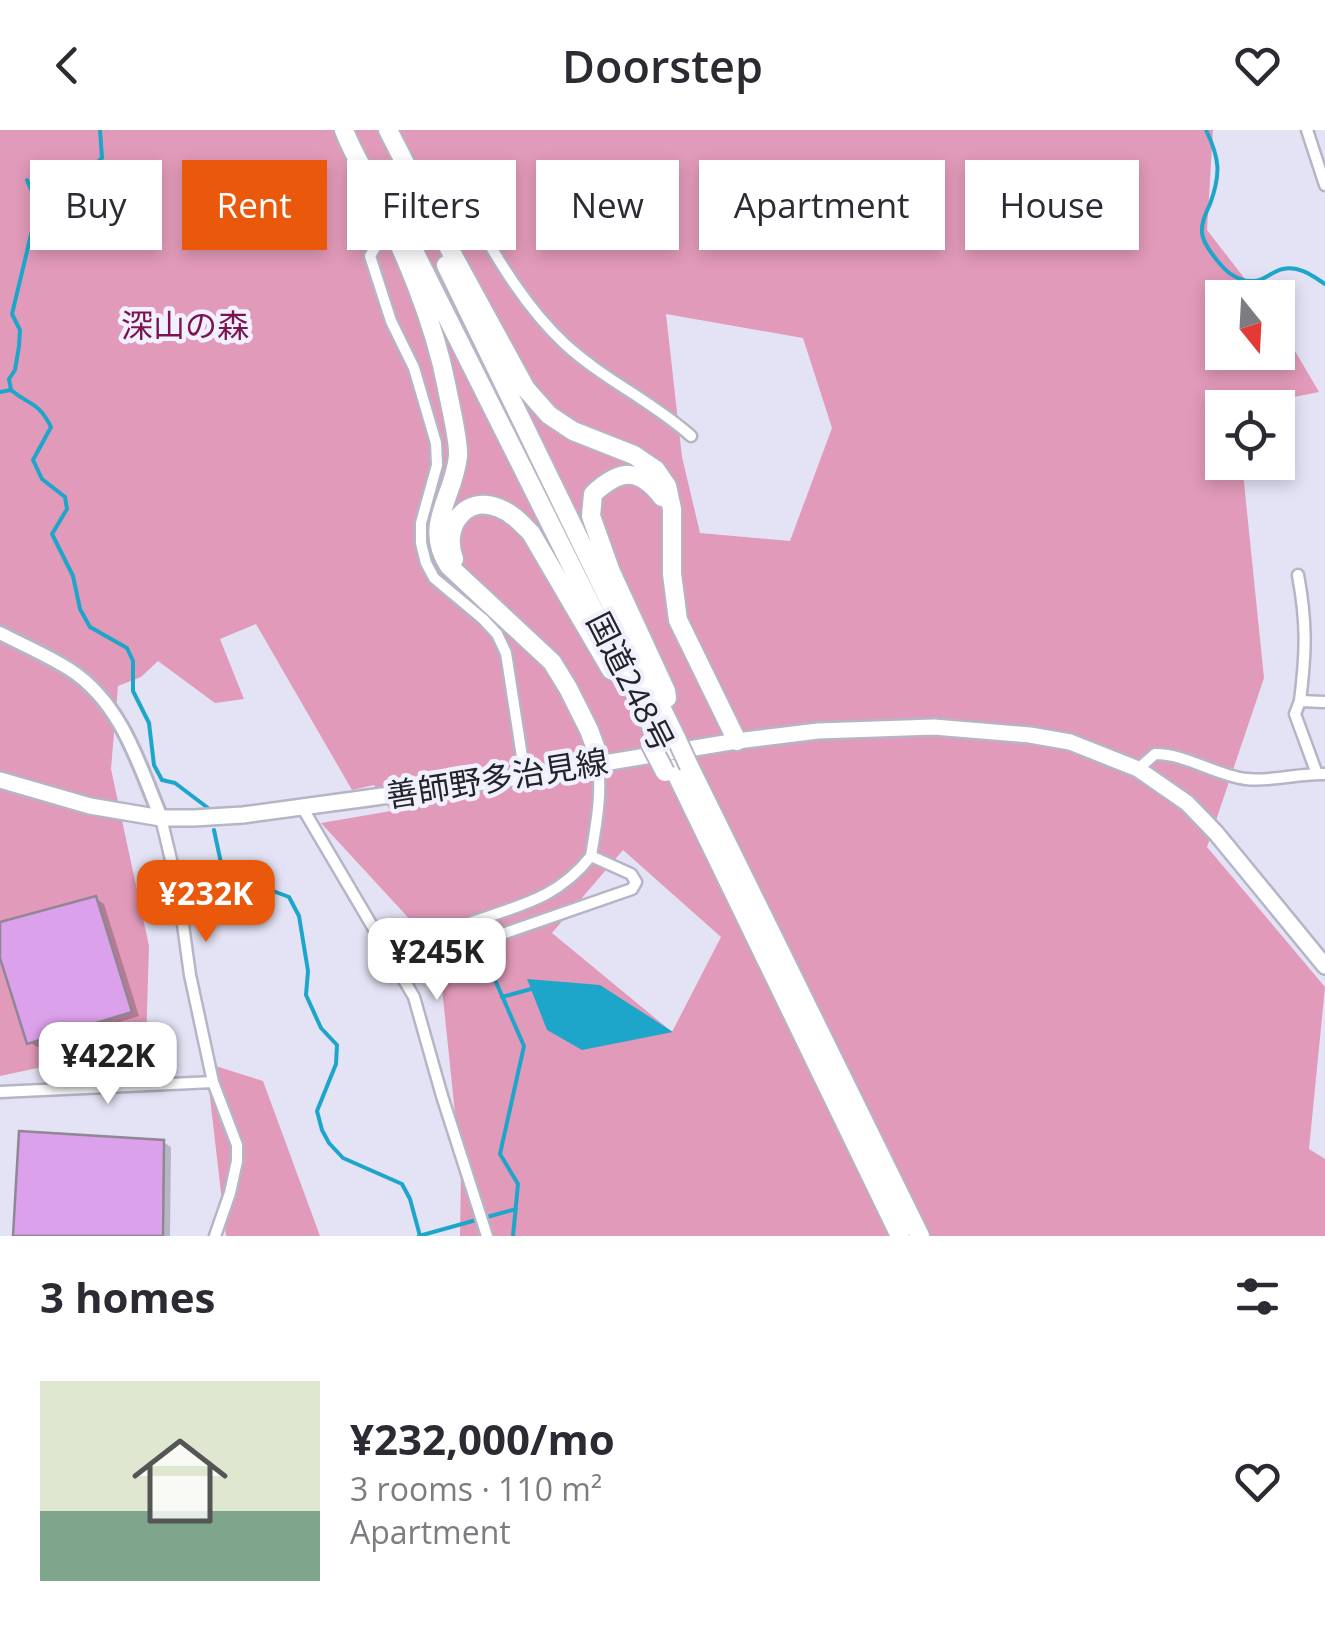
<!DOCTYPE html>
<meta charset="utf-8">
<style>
:root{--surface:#fff;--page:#f7f7f7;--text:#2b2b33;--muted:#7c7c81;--line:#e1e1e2;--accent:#ea580c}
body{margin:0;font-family:"Open Sans","Noto Sans JP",sans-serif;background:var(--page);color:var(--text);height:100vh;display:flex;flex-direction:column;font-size:38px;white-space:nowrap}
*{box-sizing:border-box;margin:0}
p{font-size:32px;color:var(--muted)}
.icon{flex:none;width:55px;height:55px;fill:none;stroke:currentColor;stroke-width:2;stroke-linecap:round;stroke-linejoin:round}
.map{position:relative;height:1106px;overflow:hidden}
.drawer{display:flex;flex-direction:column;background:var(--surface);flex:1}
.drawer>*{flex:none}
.banner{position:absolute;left:30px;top:30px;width:1265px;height:90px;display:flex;gap:20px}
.needle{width:65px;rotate:162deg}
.tools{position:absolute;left:1205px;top:150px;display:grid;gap:20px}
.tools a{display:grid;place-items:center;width:90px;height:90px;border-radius:0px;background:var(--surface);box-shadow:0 5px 15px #0003;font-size:50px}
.price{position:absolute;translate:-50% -85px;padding:0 22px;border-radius:20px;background:#fff;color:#222;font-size:32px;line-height:65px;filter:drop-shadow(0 2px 5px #0008)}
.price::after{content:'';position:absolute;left:50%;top:60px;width:30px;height:22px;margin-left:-15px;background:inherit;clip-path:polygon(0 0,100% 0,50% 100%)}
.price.on{background:var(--accent);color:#fff}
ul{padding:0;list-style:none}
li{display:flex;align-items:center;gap:30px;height:250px;padding:0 40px}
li+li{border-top:2px solid var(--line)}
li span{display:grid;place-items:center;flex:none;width:280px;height:200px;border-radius:0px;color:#555}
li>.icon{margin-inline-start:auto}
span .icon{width:120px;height:120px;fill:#fffc;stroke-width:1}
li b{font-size:42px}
h2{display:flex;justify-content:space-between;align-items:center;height:120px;padding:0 40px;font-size:42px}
.tag{padding:0 35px;border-radius:0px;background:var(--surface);box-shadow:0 5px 15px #0003;font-size:35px;line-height:90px}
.tag.on{background:var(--accent);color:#fff}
header{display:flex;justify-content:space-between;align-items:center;height:130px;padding:0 40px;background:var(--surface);font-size:45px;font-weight:600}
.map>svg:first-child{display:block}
.green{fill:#e19ab9;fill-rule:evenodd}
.water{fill:#1ea6ca}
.shadow{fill:#0003}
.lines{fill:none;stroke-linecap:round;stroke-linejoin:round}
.stream{stroke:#1ea6ca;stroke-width:4}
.building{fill:#dba1ea;stroke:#918693;stroke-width:2.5}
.minor-tunnel{stroke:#bdbdcc;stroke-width:10;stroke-dasharray:10 5;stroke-linecap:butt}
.minor-casing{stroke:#b5b5c6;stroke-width:15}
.tertiary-casing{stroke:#b5b5c6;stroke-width:18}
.secondary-casing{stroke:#b5b5c6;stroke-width:20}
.trunk-casing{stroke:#b5b5c6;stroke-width:22}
.minor{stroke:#fff;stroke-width:10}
.tertiary{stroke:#fff;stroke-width:12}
.secondary{stroke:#fff;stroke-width:15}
.trunk{stroke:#fff;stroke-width:18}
.trunk-bridge-casing{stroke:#b5b5c6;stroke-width:22;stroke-linecap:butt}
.trunk-bridge{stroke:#fff;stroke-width:18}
.labels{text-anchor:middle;stroke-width:9;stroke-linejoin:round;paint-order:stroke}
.park-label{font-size:32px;fill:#7c134f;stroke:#f1f0ff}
.street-label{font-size:32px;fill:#23232a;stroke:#f1f0ff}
</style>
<header><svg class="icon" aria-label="back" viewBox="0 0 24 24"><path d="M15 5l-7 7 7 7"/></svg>Doorstep<svg class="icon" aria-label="heart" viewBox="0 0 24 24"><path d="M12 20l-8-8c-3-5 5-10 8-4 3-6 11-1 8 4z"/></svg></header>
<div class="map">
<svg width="1325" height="1106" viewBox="0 0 1325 1106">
<rect width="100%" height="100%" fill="#e3e3f5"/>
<!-- green -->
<path class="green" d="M 0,0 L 1213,0 L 1207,100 L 1259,167 L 1222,168 L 1222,222 L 1278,222 L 1278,192 L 1319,262 L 1244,277 L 1222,278 L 1222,332 L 1242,333 L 1264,548 L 1207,717 L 1325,857 L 1309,1019 L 1325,1029 L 1325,1106 L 460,1106 L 461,1041 L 438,820 L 321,693 L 391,681 L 374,655 L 352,660 L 256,494 L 220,509 L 244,569 L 215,573 L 158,531 L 141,547 L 118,556 L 111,639 L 149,816 L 146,915 L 0,946 ZM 666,184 L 803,208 L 832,298 L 790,411 L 700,403 L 682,327 ZM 623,720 L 721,807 L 672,902 L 552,803 Z
M 206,933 L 263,951 L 320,1106 L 226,1106 Z"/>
<!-- water -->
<path class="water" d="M 527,849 L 600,855 L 673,902 L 582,920 L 547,900 Z"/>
<!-- shadow -->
<path class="shadow" d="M 96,769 L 104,774 L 139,886 L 37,917 L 29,912 L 0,820 L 0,794 Z
M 163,1012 L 171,1017 L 170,1106 L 16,1106 Z"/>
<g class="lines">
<!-- stream -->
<path class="stream" d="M 1206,0 C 1220,29 1221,44 1210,74 C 1206,83 1201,93 1202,103 C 1203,114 1214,127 1221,135 C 1231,147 1247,155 1262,149 C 1269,146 1276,140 1283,139 C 1298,135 1313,146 1325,154
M 27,50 L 41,82
M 11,260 L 9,249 L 15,240 L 19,216 L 20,200 L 12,184 L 35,88 L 102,28 L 100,0
M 0,262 L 11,260 C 30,276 38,271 51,297 L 33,330 L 42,349 L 65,367 L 67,379 L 52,404 L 73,446 L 80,479 L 90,497 L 127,518 L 133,531 L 133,561 L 149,593 L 154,635 L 162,650 L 175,653 L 208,678
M 214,700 L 228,766 L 250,769 L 273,761 L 289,767 L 299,786 L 308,841 L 306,865 L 321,898 L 337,915 L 336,934 L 317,981 L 322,1000 L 329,1013 L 343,1028 L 402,1054 L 410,1069 L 420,1106
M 496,852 L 524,916 L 500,1024 L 518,1054 L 513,1106
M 502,867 L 531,859
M 419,1106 L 516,1079"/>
</g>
<!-- building -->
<path class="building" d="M 96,766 L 132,882 L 27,914 L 0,828 L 0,792 Z
M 19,1001 L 164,1010 L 163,1106 L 13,1106 Z"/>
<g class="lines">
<!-- minor-tunnel -->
<path class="minor-tunnel" d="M 378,113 L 462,68"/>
<!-- minor casing -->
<g class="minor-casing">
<path id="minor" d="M 1307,0 L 1325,55
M 462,68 C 492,119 521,173 565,214 C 604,250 652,271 691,306
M 378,113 L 370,126 L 391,191 L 414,238 L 436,313 L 437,335 L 421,393 L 421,413 L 426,433 L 434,448 L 483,489 L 497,504 L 506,523 L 525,646
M 1298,445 C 1307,493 1306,523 1300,571
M 1138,639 L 1155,624 C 1187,624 1214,645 1246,649 C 1271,652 1299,643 1325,644
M 1317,644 L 1295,584 L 1300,571 L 1325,572
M 302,677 L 414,867 L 442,966 L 487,1106
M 161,688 L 178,759 L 190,845 L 213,952 L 237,1015 L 237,1031 L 230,1063 L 215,1106
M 591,726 C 558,768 521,775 472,792 L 479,812 L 632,759 L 636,752 L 631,744 L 591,726 C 596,695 602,665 598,634
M 0,962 L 213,952"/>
</g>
<!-- tertiary casing -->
<g class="tertiary-casing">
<path id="tertiary" d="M 0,503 C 23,515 47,525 69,539 C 121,572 139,634 161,688"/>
</g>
<!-- secondary casing -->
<g class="secondary-casing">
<path id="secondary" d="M 0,650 L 90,676 L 161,688 L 193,688 L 243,685 L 361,669 L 525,646 L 737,611 L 818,601 L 934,597 L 1030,605 L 1070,612 L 1138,639 L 1187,673 L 1216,703 L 1325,836"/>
</g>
<!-- trunk casing -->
<g class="trunk-casing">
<path id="trunk" d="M 344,0 C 352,22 365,42 375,62 C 405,124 434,190 447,258 C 450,275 459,310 458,326 C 454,368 422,395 449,436 L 552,532 L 568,558 L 589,600 L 596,619 L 598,634
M 388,0 L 438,98 L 526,259 L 549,285 L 573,301 L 634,325 L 656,340 L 667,356 L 672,379 L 672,444 L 678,490 L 737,611
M 405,103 L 660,613
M 446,135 L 677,610
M 662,367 C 639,337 620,339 593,364 L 591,386 L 611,442 L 666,561 L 667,568
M 454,429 C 442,398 464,364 499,378 C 512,383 521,393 531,403 L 611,540
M 689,636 L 920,1106
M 674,639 L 900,1106"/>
</g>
<!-- minor -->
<use href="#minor" class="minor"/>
<!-- tertiary -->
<use href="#tertiary" class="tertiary"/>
<!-- secondary -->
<use href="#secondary" class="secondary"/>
<!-- trunk -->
<use href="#trunk" class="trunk"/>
<!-- trunk-bridge casing -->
<g class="trunk-bridge-casing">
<path id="trunk-bridge" d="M 677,610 L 689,636
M 650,613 L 665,642"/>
</g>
<!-- trunk-bridge -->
<use href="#trunk-bridge" class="trunk-bridge"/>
</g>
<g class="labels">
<!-- park labels -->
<g class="park-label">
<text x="185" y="207">深山の森</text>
</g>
<!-- street labels -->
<g class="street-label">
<text transform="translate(630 552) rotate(63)" y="11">国道248号</text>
<text transform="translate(497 649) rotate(-9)" y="11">善師野多治見線</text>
</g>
</g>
</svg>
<div class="tools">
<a><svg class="needle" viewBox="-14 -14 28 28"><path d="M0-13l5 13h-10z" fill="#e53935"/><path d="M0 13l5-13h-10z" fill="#7c7c81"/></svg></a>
<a><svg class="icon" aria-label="locate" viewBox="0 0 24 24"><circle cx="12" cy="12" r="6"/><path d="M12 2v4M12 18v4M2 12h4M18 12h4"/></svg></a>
</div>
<b class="price on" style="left:206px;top:815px">¥232K</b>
<b class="price" style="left:437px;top:873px">¥245K</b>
<b class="price" style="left:108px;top:977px">¥422K</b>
<div class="banner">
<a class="tag">Buy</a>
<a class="tag on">Rent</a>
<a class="tag">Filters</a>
<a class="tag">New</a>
<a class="tag">Apartment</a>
<a class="tag">House</a>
</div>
</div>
<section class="drawer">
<h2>3 homes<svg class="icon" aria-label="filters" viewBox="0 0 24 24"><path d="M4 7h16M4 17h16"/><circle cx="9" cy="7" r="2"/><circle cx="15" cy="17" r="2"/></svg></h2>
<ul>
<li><span style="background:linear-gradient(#dfe7d0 65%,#7fa58c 0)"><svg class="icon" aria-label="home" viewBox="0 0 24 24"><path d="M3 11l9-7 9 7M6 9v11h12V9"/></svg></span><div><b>¥232,000/mo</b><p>3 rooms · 110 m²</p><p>Apartment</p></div><svg class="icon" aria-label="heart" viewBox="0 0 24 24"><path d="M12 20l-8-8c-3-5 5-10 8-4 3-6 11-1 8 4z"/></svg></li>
</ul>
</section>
